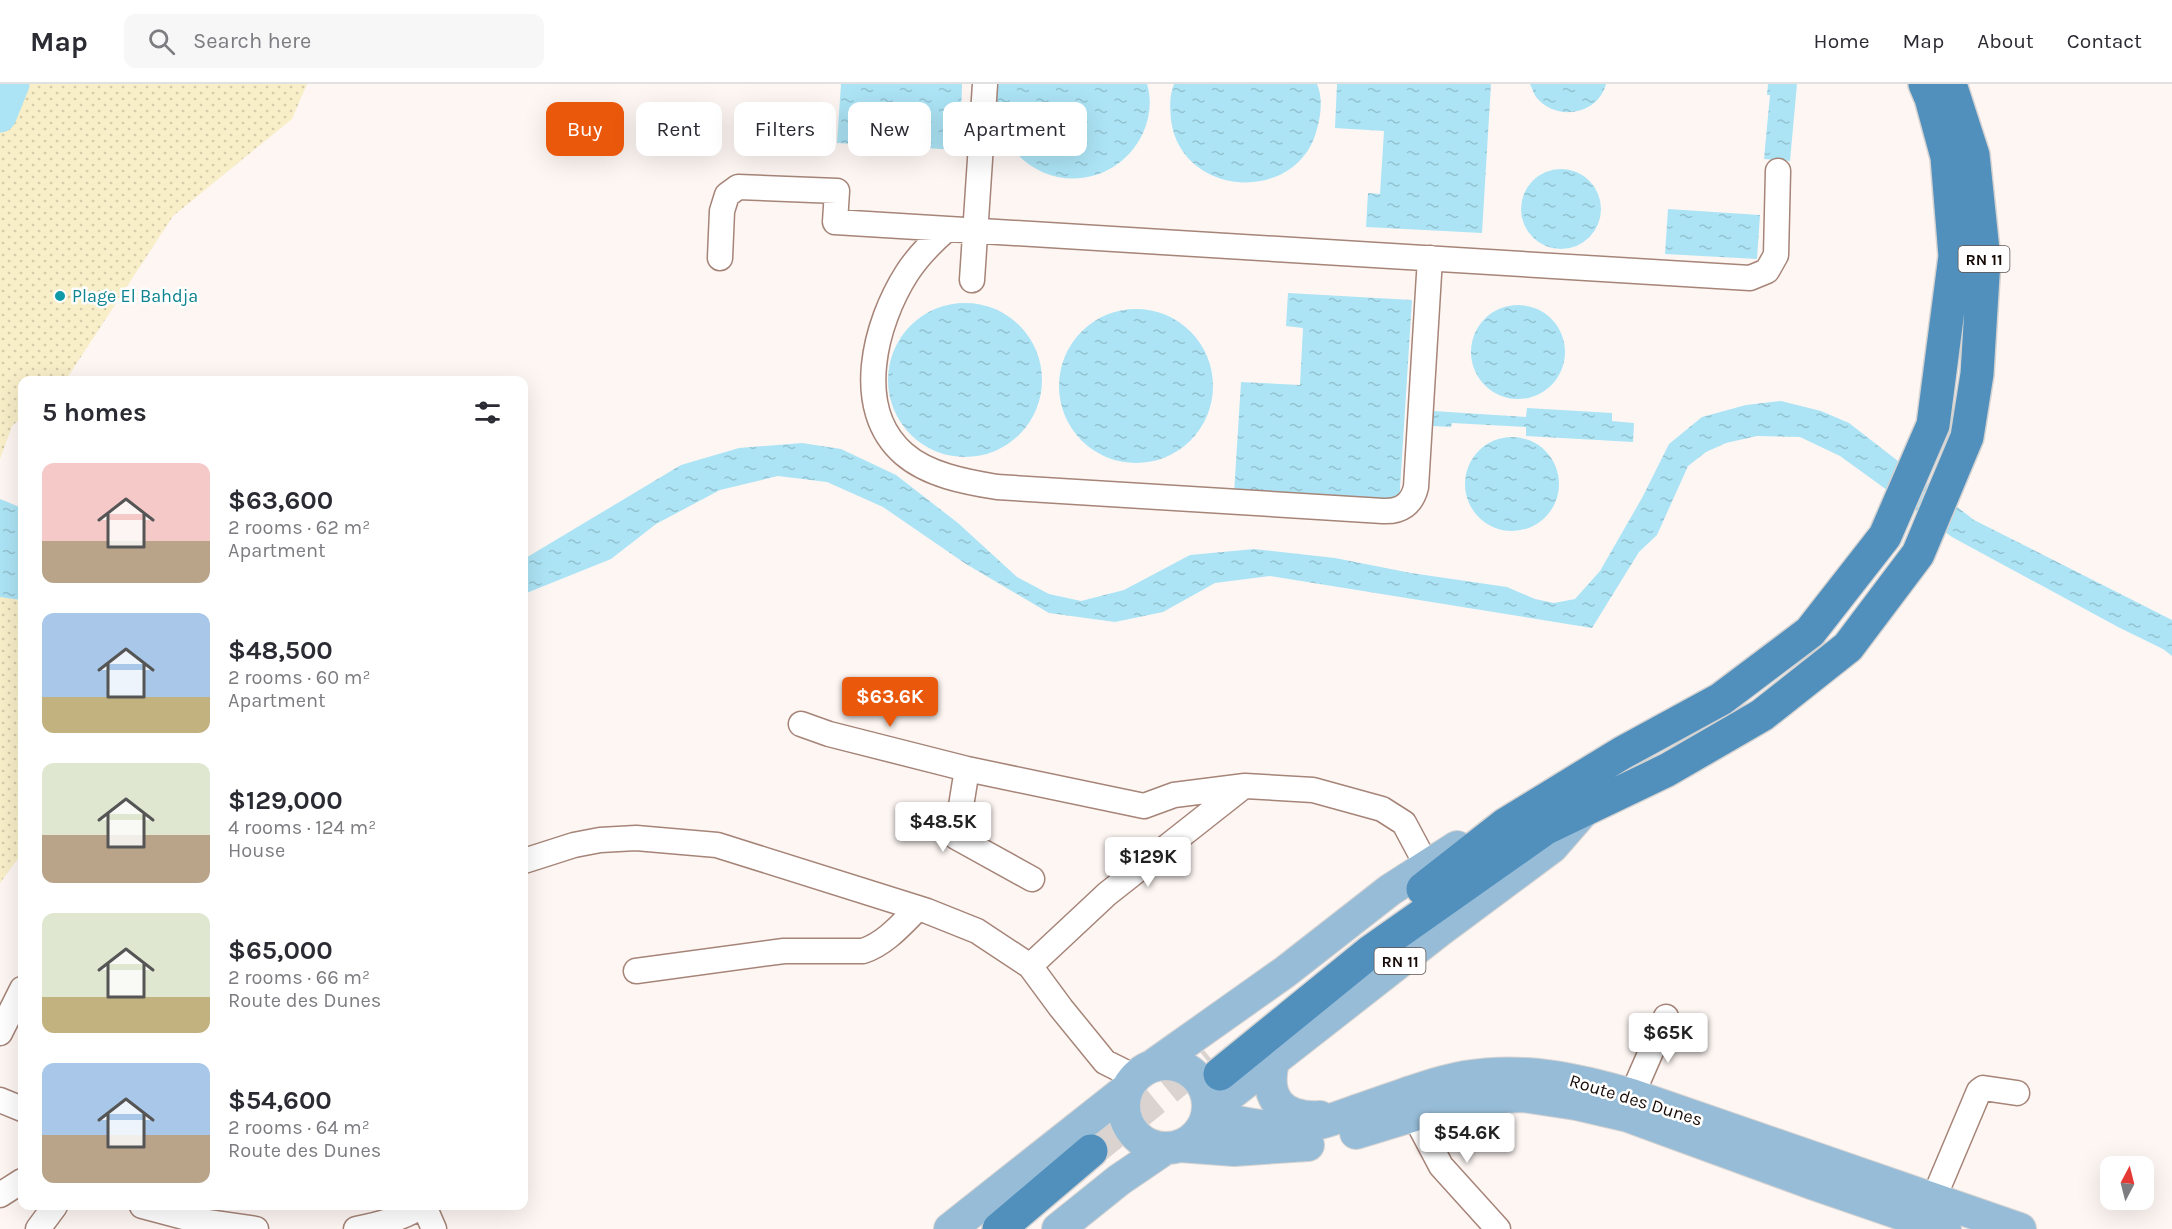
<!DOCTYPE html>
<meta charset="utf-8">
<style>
:root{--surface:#fff;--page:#f7f7f7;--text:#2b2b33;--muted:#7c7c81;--line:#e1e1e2;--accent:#ea580c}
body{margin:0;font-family:Karla,sans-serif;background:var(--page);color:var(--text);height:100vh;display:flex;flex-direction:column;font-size:22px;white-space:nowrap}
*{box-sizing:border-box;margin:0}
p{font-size:20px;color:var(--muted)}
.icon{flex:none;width:33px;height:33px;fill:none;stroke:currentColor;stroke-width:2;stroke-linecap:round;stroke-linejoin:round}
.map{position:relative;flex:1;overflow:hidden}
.sheet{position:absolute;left:18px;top:292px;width:510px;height:834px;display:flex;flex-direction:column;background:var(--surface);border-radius:12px;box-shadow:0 6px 24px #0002}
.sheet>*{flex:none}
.hud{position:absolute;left:546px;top:18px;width:570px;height:54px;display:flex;gap:12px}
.needle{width:39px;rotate:7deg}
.fabs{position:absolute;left:2100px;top:1072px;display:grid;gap:12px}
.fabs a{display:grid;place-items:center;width:54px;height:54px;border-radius:12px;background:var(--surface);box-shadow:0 6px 24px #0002;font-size:30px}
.price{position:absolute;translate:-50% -51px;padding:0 14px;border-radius:6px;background:#fff;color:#222;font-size:20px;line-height:39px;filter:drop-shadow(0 2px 3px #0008)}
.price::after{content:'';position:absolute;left:50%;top:36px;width:18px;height:14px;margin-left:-9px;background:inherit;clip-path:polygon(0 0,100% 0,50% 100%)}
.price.active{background:var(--accent);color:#fff}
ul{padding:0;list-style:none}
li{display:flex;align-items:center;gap:18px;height:150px;padding:0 24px}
li span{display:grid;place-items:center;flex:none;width:168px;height:120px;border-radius:12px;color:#555}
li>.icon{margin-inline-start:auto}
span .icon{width:72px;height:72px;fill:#fffc;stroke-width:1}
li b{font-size:26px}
h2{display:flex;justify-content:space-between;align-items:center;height:72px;padding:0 24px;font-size:26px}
.tag{padding:0 21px;border-radius:12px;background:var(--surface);box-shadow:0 6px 24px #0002;font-size:21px;line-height:54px}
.tag.active{background:var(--accent);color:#fff}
header{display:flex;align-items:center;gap:36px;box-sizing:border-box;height:84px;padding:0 30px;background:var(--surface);border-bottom:2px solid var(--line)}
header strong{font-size:28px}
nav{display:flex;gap:33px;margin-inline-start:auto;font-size:21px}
.search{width:420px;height:54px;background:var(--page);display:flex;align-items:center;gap:15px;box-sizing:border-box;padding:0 21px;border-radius:12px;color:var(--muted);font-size:22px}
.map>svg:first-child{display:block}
.sand{fill:url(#sand-dots)}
.water{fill:url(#water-ripples)}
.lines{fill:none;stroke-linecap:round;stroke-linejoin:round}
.river{stroke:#ace4f5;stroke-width:33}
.highway-tunnel{stroke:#dad3d0;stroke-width:33;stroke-dasharray:33 16;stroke-linecap:butt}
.minor-casing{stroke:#a68478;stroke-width:27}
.major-casing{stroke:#d5d3d2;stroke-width:34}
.highway-casing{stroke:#d5d3d2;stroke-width:36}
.minor{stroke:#fff;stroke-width:24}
.major{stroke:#97bcd7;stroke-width:32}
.highway{stroke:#5190bd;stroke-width:33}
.culture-dot{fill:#0f9aa8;stroke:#fff;stroke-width:2}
.labels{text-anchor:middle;stroke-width:5;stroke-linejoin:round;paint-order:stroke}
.shield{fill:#fff;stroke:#5d5451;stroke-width:1.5}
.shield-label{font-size:16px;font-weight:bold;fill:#170b07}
.culture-label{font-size:18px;fill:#0d838f;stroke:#fff;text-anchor:start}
.street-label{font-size:18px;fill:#170b07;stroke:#fff}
</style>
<header>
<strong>Map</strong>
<div class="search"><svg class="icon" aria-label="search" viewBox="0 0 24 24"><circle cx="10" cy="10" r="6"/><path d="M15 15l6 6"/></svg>Search here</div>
<nav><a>Home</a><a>Map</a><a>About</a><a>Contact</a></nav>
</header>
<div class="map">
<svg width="2172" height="1145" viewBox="0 0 2172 1145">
<defs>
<pattern id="sand-dots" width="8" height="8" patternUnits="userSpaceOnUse" patternTransform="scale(1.5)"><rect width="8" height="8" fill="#f8eec8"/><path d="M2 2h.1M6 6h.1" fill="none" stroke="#d4cbaa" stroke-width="1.8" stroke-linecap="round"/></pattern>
<pattern id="water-ripples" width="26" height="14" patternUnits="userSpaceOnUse" patternTransform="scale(1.5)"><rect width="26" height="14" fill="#ace4f5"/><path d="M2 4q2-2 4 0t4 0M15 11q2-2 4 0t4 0" fill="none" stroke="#93c2d1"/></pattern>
</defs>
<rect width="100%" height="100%" fill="#fdf6f3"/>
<!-- sand -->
<path class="sand" d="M 0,0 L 307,0 L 292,35 L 173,132 L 69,291 L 63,297 L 22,297 L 22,333 L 12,342 L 0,375 Z
M 0,513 L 22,516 L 22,769 L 0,799 Z"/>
<!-- water -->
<path class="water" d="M 841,0 L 962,0 L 960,66 L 837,59 Z
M 997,0 L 1147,0 C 1152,16 1150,33 1143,49 C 1118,102 1049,111 1012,64 C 1004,54 997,41 996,27 C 995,19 997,9 997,0 Z
M 1174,0 L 1317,0 C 1323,14 1321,31 1317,45 C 1298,121 1181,114 1171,36 C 1170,24 1169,12 1174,0 Z
M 1337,0 L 1491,0 L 1482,149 L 1366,143 L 1368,109 L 1380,110 L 1384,47 L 1335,44 Z
M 1530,0 L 1606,0 C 1598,31 1556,38 1536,13 C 1534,10 1532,4 1530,0 Z
M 1768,0 L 1797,0 L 1790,77 L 1764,75 L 1770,11 L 1767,11 Z
M1521 125a40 40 0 1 1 80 0a40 40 0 1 1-80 0Z
M 1668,125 L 1760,131 L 1757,175 L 1665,170 Z
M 1288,209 L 1412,216 L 1399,420 L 1234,410 L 1241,298 L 1300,301 L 1303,244 L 1286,242 Z
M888 296a77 77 0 1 1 154 0a77 77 0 1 1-154 0Z
M1471 268a47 47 0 1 1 94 0a47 47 0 1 1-94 0Z
M1059 302a77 77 0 1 1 154 0a77 77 0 1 1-154 0Z
M 1781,317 L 1821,327 L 1849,339 L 1974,436 L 2172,536 L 2172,572 L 2163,565 L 2118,543 L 1952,453 L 1840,372 L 1800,353 L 1757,352 L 1726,359 L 1706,368 L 1688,382 L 1657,451 L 1639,468 L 1592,544 L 1270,492 L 1215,499 L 1163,528 L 1115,538 L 1049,529 L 966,480 L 883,423 L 827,398 L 778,392 L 720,406 L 656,440 L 611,475 L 524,510 L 524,475 L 681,381 L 739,364 L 802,359 L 841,365 L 896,391 L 958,439 L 1017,493 L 1049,510 L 1081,517 L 1124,506 L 1190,471 L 1254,465 L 1335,474 L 1411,489 L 1507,503 L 1535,515 L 1554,519 L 1575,515 L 1600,487 L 1642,414 L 1669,360 L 1702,333 L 1746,321 Z
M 1527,324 L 1612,329 L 1612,337 L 1634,339 L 1633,358 L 1526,352 L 1526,343 L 1452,339 L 1451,343 L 1432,342 L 1433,327 L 1526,333 Z
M1465 400a47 47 0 1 1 94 0a47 47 0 1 1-94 0Z
M 0,415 L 22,424 L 22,516 L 0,513 Z"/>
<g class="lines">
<!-- river -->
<path class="river" d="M 0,32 L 13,0"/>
<!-- highway-tunnel -->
<path class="highway-tunnel" d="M 1091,1067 L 1208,971"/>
<!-- minor casing -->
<g class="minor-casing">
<path id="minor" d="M 947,145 C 932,158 918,172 907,189 C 875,239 852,325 904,370 C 928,391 966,398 997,403 L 1383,427 C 1401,428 1412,420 1416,403 L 1430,174
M 720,174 L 722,127 L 727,111 L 738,103 L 837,107 L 835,138 L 1750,194 L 1767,187 L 1776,171 L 1778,87
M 972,196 L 985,0
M 801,640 L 829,650 L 967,685 L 1144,722 L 1174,711 L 1245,702 L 1313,706 L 1382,725 L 1404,739 L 1427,782
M 967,685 L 956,753 L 1032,795
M 524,777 L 574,761 L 600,756 L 636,754 L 717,761 L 927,827 L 977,847 L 1030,882 L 1061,924 L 1105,978 L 1135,993
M 1030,882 L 1107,810 L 1244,702
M 636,887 L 784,867 L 863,867 C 885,860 902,840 918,824
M 0,949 L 22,905
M 1632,1011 L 1666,933
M 0,1016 L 22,1025
M 1414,1031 L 1441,1082 L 1498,1145
M 0,1111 L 22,1097
M 1933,1116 L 1979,1007 L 1983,1004 L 2017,1009
M 142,1122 L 195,1136 L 256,1145
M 424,1122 L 434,1145
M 38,1145 L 55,1122
M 356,1145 C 378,1141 402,1135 421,1122"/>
</g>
<!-- major casing -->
<g class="major-casing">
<path id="major" d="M 1273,978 C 1264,1015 1282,1035 1320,1033
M1124 1022a42 42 0 1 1 84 0a42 42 0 1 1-84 0Z
M 1155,980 L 1285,888 L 1390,806 L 1457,763
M 1209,1027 L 1439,847 L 1552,763 L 1586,724
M 1208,1032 C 1238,1038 1268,1046 1298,1043 C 1318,1041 1337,1034 1356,1027 C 1392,1015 1428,1000 1465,993 C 1523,983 1577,995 1632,1011 L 2020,1145
M 1356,1049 L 1438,1024 L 1482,1014 L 1523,1012 L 1576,1020 L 1628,1032 L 1814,1100 L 1945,1145
M 1180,1062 L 1234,1066 L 1308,1061
M 950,1145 L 1127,1005
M 1058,1145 L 1119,1096 L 1166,1064"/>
</g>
<!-- highway casing -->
<g class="highway-casing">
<path id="highway" d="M 1423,805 L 1506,740 L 1622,669 L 1721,615 L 1810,548 L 1885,452 L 1933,341 L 1955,172 L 1947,73 L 1931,14 L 1925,0
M 1220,990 L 1370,868 L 1546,744 L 1667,686 L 1762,631 L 1848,563 L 1918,470 L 1967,353 L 1977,290 L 1984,176 L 1973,71 L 1950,0
M 999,1145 L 1091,1067"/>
</g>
<!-- minor -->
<use href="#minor" class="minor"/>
<!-- major -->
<use href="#major" class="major"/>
<!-- highway -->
<use href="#highway" class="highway"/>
</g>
<!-- markers -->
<circle class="culture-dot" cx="60" cy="212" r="6"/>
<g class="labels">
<!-- shield labels -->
<g class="shield">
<rect x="1958.5" y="162" width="51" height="26" rx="4.5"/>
<rect x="1374.5" y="864" width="51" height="26" rx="4.5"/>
</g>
<g class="shield-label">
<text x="1984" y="181">RN 11</text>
<text x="1400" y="883">RN 11</text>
</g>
<!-- culture labels -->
<g class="culture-label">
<text x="72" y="218">Plage El Bahdja</text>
</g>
<!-- street labels -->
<g class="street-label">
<text transform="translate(1636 1016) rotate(17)" y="6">Route des Dunes</text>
</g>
</g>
</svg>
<div class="fabs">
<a><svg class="needle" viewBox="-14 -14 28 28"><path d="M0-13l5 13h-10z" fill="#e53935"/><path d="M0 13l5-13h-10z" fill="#7c7c81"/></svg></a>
</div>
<b class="price active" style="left:890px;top:644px">$63.6K</b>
<b class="price" style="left:943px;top:769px">$48.5K</b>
<b class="price" style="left:1148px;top:804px">$129K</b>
<b class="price" style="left:1668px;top:980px">$65K</b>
<b class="price" style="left:1467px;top:1080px">$54.6K</b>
<div class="hud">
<a class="tag active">Buy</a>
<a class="tag">Rent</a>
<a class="tag">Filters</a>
<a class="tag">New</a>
<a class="tag">Apartment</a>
</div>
<section class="sheet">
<h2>5 homes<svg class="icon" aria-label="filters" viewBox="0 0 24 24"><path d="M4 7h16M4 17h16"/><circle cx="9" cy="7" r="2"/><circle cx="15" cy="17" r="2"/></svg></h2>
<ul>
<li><span style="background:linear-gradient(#f6c9c9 65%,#b9a48a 0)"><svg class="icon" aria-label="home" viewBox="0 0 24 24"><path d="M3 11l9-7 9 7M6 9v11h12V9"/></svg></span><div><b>$63,600</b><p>2 rooms · 62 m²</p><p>Apartment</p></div></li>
<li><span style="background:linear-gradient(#a9c7e8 70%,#c2b280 0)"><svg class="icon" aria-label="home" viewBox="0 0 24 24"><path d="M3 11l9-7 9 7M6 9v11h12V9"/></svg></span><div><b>$48,500</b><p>2 rooms · 60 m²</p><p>Apartment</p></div></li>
<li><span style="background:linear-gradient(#dfe7d0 60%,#b9a48a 0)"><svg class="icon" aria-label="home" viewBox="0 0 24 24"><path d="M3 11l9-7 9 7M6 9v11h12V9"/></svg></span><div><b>$129,000</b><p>4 rooms · 124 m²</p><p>House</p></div></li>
<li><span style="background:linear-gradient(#dfe7d0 70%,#c2b280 0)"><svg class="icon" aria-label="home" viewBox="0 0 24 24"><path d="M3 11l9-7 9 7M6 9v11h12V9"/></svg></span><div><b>$65,000</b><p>2 rooms · 66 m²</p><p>Route des Dunes</p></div></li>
<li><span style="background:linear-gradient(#a9c7e8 60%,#b9a48a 0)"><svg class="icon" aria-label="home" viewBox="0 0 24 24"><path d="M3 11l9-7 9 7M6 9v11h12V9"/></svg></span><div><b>$54,600</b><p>2 rooms · 64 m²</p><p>Route des Dunes</p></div></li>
</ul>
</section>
</div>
